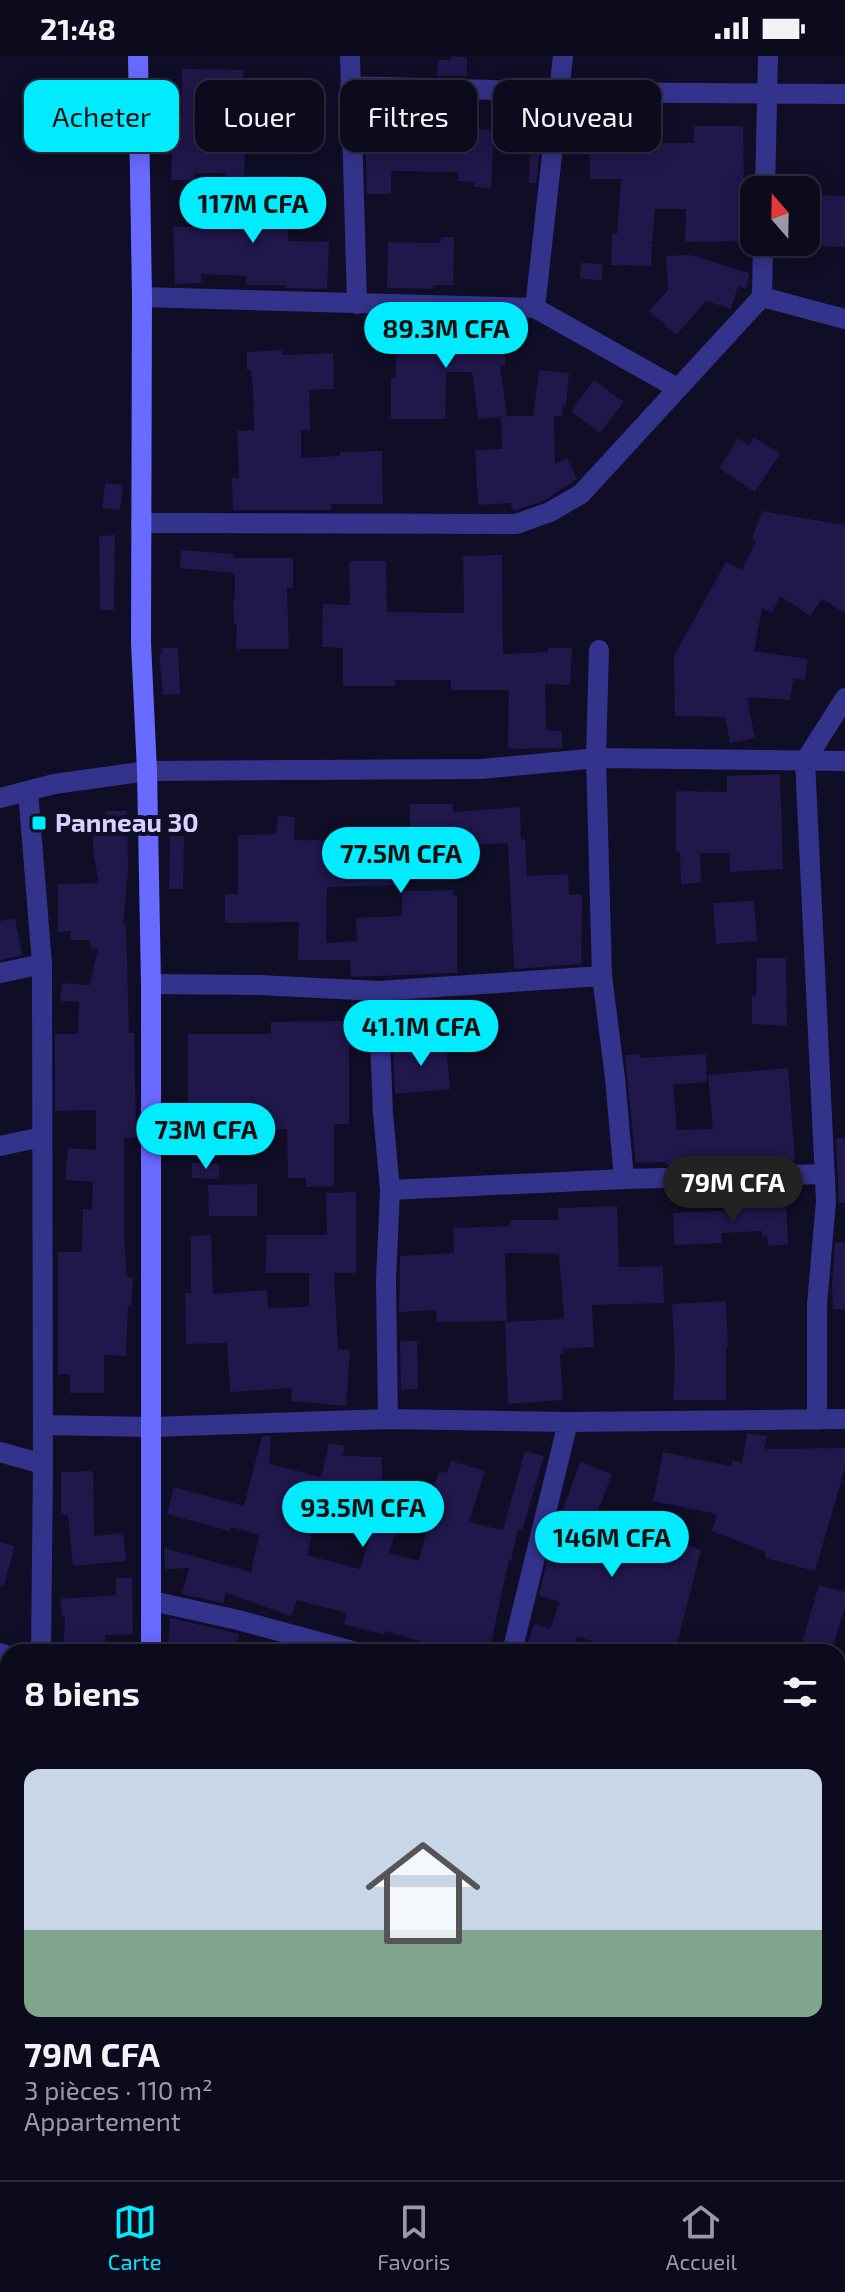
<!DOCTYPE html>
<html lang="fr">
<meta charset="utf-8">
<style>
:root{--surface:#0c0a1d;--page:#1a182a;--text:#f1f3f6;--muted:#9a9aa4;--line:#2c2b3b;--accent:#00ebfd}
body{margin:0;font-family:"Exo 2",sans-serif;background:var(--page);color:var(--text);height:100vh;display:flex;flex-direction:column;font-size:30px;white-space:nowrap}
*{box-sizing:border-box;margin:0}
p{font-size:26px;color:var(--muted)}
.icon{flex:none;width:44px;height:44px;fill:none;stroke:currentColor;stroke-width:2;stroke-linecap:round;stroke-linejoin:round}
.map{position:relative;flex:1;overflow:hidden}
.drawer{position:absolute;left:0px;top:1588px;width:846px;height:536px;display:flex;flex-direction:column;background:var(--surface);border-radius:24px 24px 0 0;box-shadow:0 4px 20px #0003,0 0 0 2px var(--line)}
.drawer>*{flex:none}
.banner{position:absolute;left:24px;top:24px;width:798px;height:72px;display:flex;gap:16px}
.needle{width:52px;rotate:340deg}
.buttons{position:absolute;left:740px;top:120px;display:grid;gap:16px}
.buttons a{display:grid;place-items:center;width:80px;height:80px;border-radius:16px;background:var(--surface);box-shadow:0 4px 20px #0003,0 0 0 2px var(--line);font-size:40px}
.price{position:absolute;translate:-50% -68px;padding:0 18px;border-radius:28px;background:var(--accent);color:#111;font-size:26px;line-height:52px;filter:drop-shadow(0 2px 4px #0008)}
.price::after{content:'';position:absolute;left:50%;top:48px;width:24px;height:18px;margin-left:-12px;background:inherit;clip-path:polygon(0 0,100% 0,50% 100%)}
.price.active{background:#222;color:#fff}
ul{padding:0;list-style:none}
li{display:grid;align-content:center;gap:16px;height:424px;padding:0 24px}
li span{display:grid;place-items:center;height:248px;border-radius:16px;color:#555}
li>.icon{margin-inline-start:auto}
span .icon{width:144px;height:144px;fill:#fffc;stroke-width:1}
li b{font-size:34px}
h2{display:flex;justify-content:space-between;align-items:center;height:96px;padding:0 24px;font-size:34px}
.chip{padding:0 28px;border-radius:16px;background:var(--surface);box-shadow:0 4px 20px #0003,0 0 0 2px var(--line);font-size:28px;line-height:72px}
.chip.active{background:var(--accent);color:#111}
.status{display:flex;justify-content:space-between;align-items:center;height:56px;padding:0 40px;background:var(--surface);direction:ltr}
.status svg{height:22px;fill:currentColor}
.tab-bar{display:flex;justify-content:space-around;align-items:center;height:112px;border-top:2px solid var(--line);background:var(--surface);font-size:22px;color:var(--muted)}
.tab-bar a{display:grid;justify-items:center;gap:4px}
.tab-bar .active{color:var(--accent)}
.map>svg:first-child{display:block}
.building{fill:#20174a;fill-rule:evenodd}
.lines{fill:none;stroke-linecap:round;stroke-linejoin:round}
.lane{stroke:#34338b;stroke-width:10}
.street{stroke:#34338b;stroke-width:20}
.secondary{stroke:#696aff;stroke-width:20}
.poi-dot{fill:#00ebfd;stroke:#100d27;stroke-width:3}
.labels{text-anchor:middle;stroke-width:8;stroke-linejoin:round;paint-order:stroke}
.poi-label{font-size:26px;font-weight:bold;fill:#d6d2ff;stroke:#100d27;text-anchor:start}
</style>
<div class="status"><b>21:48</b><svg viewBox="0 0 49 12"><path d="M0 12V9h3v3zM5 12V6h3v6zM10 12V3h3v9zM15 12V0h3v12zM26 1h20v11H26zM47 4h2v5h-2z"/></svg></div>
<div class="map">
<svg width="845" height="2124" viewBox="0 0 845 2124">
<rect width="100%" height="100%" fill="#100d27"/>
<!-- building -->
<path class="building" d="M 451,0 L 467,1 L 467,20 L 437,20 L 438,4 L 451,4 Z
M 182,13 L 243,14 L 243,64 L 246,64 L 244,123 L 225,122 L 226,117 L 195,117 L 194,124 L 171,124 L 173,60 L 182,60 Z
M 694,70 L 743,70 L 745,185 L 685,186 L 686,153 L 655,153 L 652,186 L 647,186 L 652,188 L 651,210 L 611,209 L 612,178 L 617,178 L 621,123 L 590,123 L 590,87 L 694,87 Z
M 461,72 L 494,74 L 491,132 L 474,131 L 475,126 L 458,125 L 458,116 L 391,115 L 391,138 L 367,138 L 365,77 L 460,78 Z
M 530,73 L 542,75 L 536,127 L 529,127 Z
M 248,120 L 288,120 L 288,185 L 329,186 L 327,233 L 285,232 L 285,229 L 246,229 L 246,220 L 201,218 L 201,227 L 175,228 L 173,171 L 247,170 Z
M 806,139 L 845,140 L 845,191 L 806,190 Z
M 441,181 L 454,181 L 453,229 L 433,229 L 433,233 L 387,232 L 388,186 L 440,187 Z
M 691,199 L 749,217 L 749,220 L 746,233 L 738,230 L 731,253 L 706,245 L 676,279 L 649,255 L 668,234 L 666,200 Z
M 581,207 L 603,208 L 602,224 L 580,223 Z
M 396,268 L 450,270 L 450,273 L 505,273 L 505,309 L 500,309 L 507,360 L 478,363 L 472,316 L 446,316 L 445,363 L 391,363 L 391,322 L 396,322 Z
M 282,294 L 282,299 L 333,297 L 334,333 L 309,334 L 310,374 L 301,374 L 301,402 L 340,400 L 340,396 L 382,395 L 383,448 L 331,448 L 331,454 L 233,454 L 232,422 L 239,422 L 237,375 L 254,374 L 253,333 L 251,314 L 247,314 L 247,296 Z
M 539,314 L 569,317 L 566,351 L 563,349 L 562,361 L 554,360 L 555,408 L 567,402 L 577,423 L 545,444 L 514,455 L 510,447 L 478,449 L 475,394 L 502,393 L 501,360 L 533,360 Z
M 594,324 L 624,346 L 600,377 L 571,355 Z
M 754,381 L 780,398 L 755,436 L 719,412 L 738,382 L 749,389 Z
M 105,427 L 123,429 L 120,454 L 102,452 Z
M 762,455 L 845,469 L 845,557 L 822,543 L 810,560 L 780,540 L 772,557 L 762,552 L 754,595 L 808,603 L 805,624 L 794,622 L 790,644 L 747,641 L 755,682 L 730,687 L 725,661 L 675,660 L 674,600 L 726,506 L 742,514 L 756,486 L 752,482 Z
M 115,479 L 114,554 L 100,554 L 99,480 Z
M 181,494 L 233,498 L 233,502 L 293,502 L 293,532 L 287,532 L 289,593 L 236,593 L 237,568 L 234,568 L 233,543 L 235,543 L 235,517 L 180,512 Z
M 502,499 L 503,598 L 548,596 L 548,592 L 572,592 L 570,629 L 545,628 L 546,674 L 562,675 L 562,692 L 508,693 L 509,634 L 451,634 L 451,624 L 395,624 L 395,630 L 343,630 L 343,592 L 322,591 L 323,548 L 350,549 L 349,505 L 386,505 L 387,556 L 464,557 L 463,500 Z
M 161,592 L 178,592 L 180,638 L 163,639 L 159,598 L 162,598 Z
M 780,718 L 783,813 L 730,816 L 729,797 L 700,797 L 701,827 L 681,828 L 680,797 L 676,797 L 676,735 L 727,736 L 727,720 Z
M 410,748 L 453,748 L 453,756 L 520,751 L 521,783 L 525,783 L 527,820 L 568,818 L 569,839 L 582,838 L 581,908 L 514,913 L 508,787 L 461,790 L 460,785 L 395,786 L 397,829 L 327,831 L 326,887 L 357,885 L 356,862 L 402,860 L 402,835 L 453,834 L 453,839 L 457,839 L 457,917 L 351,921 L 350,904 L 298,904 L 299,866 L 225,867 L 225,838 L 238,838 L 238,779 L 276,778 L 278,760 L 295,761 L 294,784 L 358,785 L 357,773 L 410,771 Z
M 106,755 L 127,755 L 128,814 L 123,868 L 126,868 L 129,977 L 134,977 L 136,1082 L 124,1082 L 124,1182 L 127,1221 L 133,1222 L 131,1249 L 128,1249 L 126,1300 L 104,1299 L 104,1337 L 70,1337 L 70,1318 L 58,1318 L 58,1196 L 82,1196 L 83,1153 L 92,1153 L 93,1126 L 65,1124 L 68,1092 L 96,1094 L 96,1054 L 55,1055 L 55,978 L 78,978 L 79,946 L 60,945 L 62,927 L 90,929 L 98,892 L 91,893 L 90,884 L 70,884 L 70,875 L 58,876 L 58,828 L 99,827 L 93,795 L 93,759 L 106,759 Z
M 170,780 L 184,780 L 183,833 L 169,833 Z
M 754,845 L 757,885 L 716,888 L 713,847 Z
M 15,862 L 22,899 L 0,904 L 0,865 Z
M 757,902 L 786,902 L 787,970 L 752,968 L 752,940 L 756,940 Z
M 349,965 L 349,1068 L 334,1068 L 334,1130 L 306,1131 L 306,1122 L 288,1122 L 287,1073 L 242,1073 L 242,1067 L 207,1071 L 204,1049 L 188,1049 L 188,978 L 271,978 L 271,966 Z
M 446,985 L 450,1033 L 395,1038 L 393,990 Z
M 640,998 L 640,1002 L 706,998 L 707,1026 L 673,1029 L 677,1074 L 713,1073 L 708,1019 L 788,1012 L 795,1105 L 666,1109 L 666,1106 L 636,1107 L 625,999 Z
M 836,1082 L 845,1082 L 845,1147 L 839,1147 Z
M 192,1107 L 219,1108 L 219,1123 L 192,1122 Z
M 257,1128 L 257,1160 L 209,1160 L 208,1129 Z
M 356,1136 L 356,1217 L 334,1217 L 338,1293 L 350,1294 L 346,1350 L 291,1345 L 292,1332 L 230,1336 L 227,1287 L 186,1288 L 185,1237 L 191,1237 L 191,1180 L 211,1179 L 213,1238 L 267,1234 L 268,1252 L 309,1251 L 309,1217 L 265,1217 L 267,1179 L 327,1179 L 326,1137 Z
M 786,1145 L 788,1189 L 768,1190 L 767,1180 L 762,1181 L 762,1175 L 721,1177 L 722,1187 L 674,1189 L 673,1157 L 733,1154 L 733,1147 Z
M 617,1150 L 619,1211 L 663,1210 L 664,1247 L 592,1249 L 594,1291 L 563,1293 L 563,1298 L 560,1298 L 563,1344 L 508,1348 L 505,1266 L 564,1263 L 559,1198 L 505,1197 L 507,1265 L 437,1266 L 436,1254 L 399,1256 L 400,1200 L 454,1197 L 453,1172 L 510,1170 L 510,1164 L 558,1164 L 558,1152 Z
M 845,1186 L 845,1253 L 833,1253 L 832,1229 L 835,1187 Z
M 726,1245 L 728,1291 L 726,1291 L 726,1344 L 673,1344 L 675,1303 L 672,1248 Z
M 400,1285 L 417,1285 L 418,1333 L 401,1334 Z
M 747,1377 L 767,1380 L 764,1393 L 845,1392 L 845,1412 L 815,1515 L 765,1502 L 766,1496 L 712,1475 L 717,1458 L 653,1445 L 663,1396 L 731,1410 L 732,1404 L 742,1407 Z
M 262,1380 L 271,1380 L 269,1408 L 321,1421 L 329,1387 L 345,1390 L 342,1400 L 382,1401 L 382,1430 L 407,1437 L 389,1497 L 419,1505 L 431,1455 L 427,1454 L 439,1415 L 447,1417 L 451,1405 L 485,1415 L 469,1466 L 503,1474 L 525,1395 L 544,1400 L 522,1475 L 518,1473 L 511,1505 L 509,1504 L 489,1596 L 455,1596 L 385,1575 L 384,1579 L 344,1568 L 347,1557 L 297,1544 L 291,1560 L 226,1537 L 223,1547 L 182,1538 L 189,1512 L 165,1513 L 164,1492 L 251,1516 L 259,1479 L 231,1471 L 230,1475 L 167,1458 L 174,1431 L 244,1450 ZM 315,1467 L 370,1481 L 360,1513 L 307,1499 Z
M 580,1406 L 612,1418 L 595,1463 L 633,1472 L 631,1480 L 659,1488 L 661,1480 L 701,1494 L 675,1596 L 635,1596 L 577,1581 L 572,1596 L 525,1596 L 534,1568 L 550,1573 L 560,1546 L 539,1539 L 560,1453 L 563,1454 Z
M 93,1415 L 94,1480 L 123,1477 L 126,1505 L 73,1510 L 68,1459 L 61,1459 L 61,1416 Z
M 0,1486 L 15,1490 L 4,1529 L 0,1529 Z
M 116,1522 L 132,1522 L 133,1578 L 105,1579 L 105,1586 L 89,1586 L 88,1596 L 63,1596 L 65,1560 L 62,1560 L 60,1543 L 116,1539 Z
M 819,1529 L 845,1536 L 845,1550 L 831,1596 L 799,1596 Z
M 170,1562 L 239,1578 L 234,1596 L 167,1596 Z"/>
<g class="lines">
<!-- lane -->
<path class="lane" d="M 0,1983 L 8,1983"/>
<!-- street -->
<path class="street" d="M 350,0 L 357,248
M 350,30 L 559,36 L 845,38
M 765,134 L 768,0
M 142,241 L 535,252 L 677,332
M 762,241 L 763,186
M 535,252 L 563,0
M 141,467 L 516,468 L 550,456 L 581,438 L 762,241 L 845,263
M 599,594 L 596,702 L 602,920 L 615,1022 L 624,1123
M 28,735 L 42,908 L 43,1408 L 41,1596
M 0,742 L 54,728 L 147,715 L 481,713 L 598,702 L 845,705
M 0,917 L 42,908
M 151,928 L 259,929 L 378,935 L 602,920
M 378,935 L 383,1057 L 390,1134 L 386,1224 L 388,1363
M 0,1090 L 42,1081
M 390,1134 L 624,1123 L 825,1118
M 817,1364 L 817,1249 L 826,1145 L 805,705 L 845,642
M 43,1369 L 152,1371 L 388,1363 L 568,1366 L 845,1363
M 0,1396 L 43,1408
M 152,1545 L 238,1564 L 356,1596
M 512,1596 L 568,1366
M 0,1597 L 8,1600
M 838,1727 L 845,1728
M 838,1910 L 845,1886
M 838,1938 L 845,1940
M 0,1945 L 8,1945
M 838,2106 L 845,2108
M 45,2116 L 45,2124
M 363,2124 L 365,2116
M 565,2124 L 567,2116
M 780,2124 L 782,2116"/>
<!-- secondary -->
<path class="secondary" d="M 138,0 L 142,241 L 141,586 L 147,715 L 151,928 L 151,1596
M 152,2116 L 152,2124"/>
</g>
<!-- markers -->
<rect class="poi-dot" x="31" y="759" width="16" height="16" rx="4"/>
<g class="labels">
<!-- poi labels -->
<g class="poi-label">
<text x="55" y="776">Panneau 30</text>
</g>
</g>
</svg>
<div class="buttons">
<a><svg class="needle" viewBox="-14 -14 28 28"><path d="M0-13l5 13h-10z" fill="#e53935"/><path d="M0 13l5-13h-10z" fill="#9a9aa4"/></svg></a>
</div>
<b class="price" style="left:253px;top:189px">117M CFA</b>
<b class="price" style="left:446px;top:314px">89.3M CFA</b>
<b class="price" style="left:401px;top:839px">77.5M CFA</b>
<b class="price" style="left:421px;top:1012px">41.1M CFA</b>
<b class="price" style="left:206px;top:1115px">73M CFA</b>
<b class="price active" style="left:733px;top:1168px">79M CFA</b>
<b class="price" style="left:363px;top:1493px">93.5M CFA</b>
<b class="price" style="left:612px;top:1523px">146M CFA</b>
<div class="banner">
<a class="chip active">Acheter</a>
<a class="chip">Louer</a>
<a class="chip">Filtres</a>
<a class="chip">Nouveau</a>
</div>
<section class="drawer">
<h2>8 biens<svg class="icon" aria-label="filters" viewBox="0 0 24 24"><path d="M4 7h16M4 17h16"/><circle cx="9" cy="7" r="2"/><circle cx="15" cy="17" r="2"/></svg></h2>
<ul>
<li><span style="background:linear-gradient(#c9d6e8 65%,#7fa58c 0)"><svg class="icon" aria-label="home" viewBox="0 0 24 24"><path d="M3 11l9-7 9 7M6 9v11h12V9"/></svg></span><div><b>79M CFA</b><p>3 pièces · 110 m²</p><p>Appartement</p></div></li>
</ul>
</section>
</div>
<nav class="tab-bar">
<a class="active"><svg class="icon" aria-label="map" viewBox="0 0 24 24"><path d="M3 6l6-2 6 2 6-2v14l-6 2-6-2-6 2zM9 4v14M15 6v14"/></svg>Carte</a>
<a><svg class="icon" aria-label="saved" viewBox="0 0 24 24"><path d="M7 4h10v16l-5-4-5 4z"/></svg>Favoris</a>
<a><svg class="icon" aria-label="home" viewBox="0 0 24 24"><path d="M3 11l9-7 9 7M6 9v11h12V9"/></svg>Accueil</a>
</nav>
